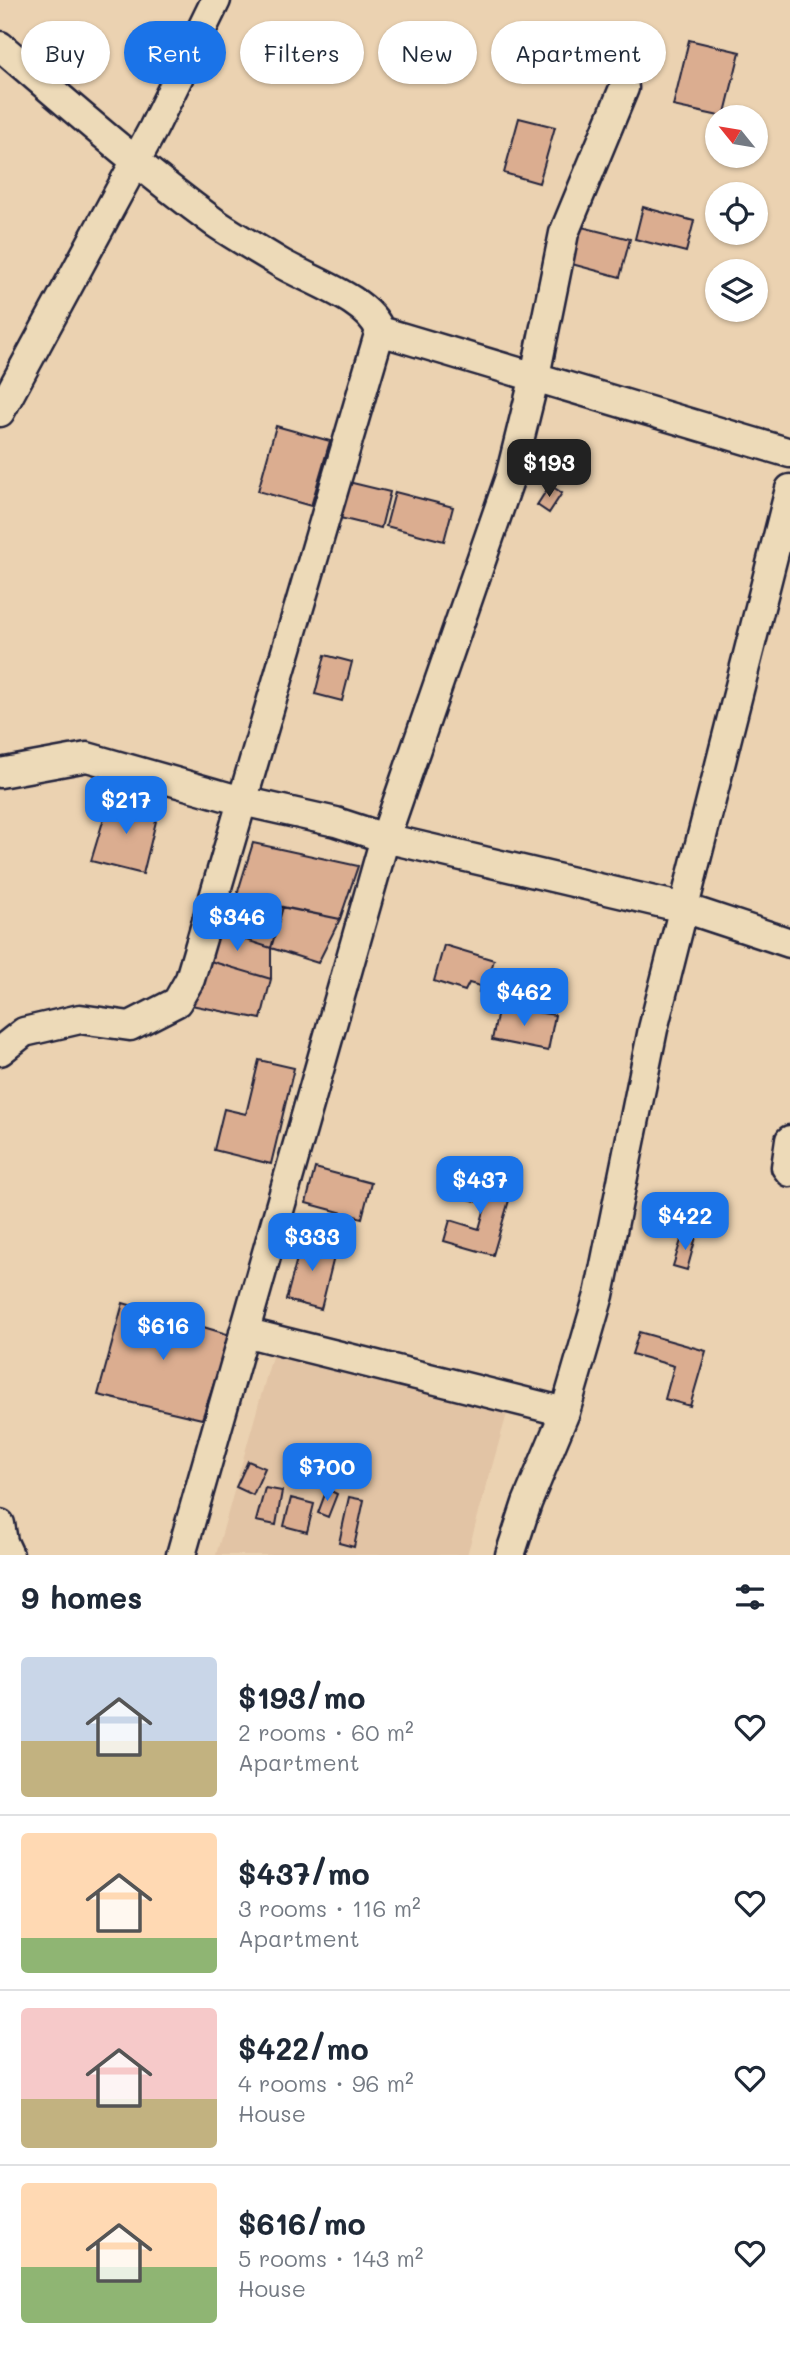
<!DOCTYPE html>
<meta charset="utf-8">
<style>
:root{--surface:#fff;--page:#f2f2f3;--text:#1f2937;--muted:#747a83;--line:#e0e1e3;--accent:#1a73e8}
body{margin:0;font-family:Mali,sans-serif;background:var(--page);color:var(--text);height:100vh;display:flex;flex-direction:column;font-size:26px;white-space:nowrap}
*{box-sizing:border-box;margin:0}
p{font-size:23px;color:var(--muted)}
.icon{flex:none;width:38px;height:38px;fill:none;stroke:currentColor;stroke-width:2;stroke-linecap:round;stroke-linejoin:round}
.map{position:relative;height:1555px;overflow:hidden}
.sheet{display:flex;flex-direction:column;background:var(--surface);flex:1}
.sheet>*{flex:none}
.banner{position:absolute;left:21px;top:21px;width:749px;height:63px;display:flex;gap:14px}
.needle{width:46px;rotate:300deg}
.controls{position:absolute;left:705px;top:105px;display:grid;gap:14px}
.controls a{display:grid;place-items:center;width:63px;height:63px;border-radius:50%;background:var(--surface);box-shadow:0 2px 5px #0004;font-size:35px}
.price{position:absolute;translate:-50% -60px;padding:0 16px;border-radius:14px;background:var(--accent);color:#fff;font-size:23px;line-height:46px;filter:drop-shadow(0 2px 4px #0008)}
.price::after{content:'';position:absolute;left:50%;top:42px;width:21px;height:16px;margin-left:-10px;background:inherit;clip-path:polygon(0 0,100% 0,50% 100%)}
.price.selected{background:#222;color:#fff}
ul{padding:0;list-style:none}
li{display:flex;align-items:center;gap:21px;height:175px;padding:0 21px}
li+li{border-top:2px solid var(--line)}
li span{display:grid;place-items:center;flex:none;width:196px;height:140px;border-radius:7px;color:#555}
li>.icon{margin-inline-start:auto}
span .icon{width:84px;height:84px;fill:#fffc;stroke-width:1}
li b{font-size:30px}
h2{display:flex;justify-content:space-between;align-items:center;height:84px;padding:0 21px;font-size:30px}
.pill{padding:0 24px;border-radius:32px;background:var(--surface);box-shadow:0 2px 5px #0004;font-size:24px;line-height:63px}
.pill.selected{background:var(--accent);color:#fff}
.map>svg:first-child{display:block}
.built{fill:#e2c4a5}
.building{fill:#dbad90;stroke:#22223b;stroke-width:2}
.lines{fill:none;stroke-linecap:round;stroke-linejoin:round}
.minor-casing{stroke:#22223b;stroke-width:33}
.minor{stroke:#eddab8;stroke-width:28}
</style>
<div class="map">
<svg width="790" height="1555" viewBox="0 0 790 1555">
<rect width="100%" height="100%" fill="#ebd2b1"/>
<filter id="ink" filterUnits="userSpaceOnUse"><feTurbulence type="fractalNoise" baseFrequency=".0143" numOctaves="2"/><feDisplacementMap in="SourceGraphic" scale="14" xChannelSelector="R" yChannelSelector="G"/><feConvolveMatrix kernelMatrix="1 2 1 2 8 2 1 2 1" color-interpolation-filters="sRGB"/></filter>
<g filter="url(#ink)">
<!-- built -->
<path class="built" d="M 273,1353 L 508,1410 L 467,1555 L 216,1555 Z"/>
<!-- building -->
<path class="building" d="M 689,40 L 740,52 L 724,117 L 673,106 Z
M 519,118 L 555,127 L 539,183 L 504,173 Z
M 643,207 L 694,221 L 686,252 L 635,239 Z
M 578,226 L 630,239 L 620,277 L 568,263 Z
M 276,426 L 330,441 L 311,506 L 258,491 Z
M 340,480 L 390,492 L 381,528 L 332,516 Z
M 550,485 L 562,493 L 549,513 L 537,505 Z
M 395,492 L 453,507 L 444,541 L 386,526 Z
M 325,655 L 352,662 L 342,701 L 315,694 Z
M 110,798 L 159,809 L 143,874 L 91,861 Z
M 253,843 L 358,866 L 340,919 L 236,898 Z
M 217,897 L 236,898 L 283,907 L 271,948 L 209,928 Z
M 283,907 L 340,919 L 318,963 L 271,948 Z
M 209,928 L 271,948 L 271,979 L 200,958 Z
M 444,945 L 494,960 L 484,993 L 479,992 L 480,986 L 469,983 L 465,991 L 434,981 Z
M 200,958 L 271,979 L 261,1019 L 186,1004 Z
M 499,1006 L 555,1015 L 548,1051 L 492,1040 Z
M 259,1060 L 294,1068 L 271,1164 L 214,1150 L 224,1109 L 246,1114 Z
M 315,1168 L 371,1183 L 362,1218 L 306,1203 Z
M 461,1175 L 512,1190 L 493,1255 L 444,1241 L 450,1220 L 479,1229 L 486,1204 L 455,1195 Z
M 683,1234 L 696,1237 L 687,1270 L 673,1266 Z
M 303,1236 L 337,1245 L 321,1309 L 286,1300 Z
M 123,1303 L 230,1335 L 202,1419 L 98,1395 Z
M 639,1332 L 706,1351 L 690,1406 L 665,1399 L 674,1366 L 632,1354 Z
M 248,1461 L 265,1468 L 253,1495 L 236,1487 Z
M 265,1488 L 282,1491 L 276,1525 L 256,1521 Z
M 327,1489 L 337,1494 L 328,1517 L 318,1513 Z
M 349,1497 L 364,1500 L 354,1547 L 339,1543 Z
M 291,1498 L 314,1504 L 307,1532 L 284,1526 Z"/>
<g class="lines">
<!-- minor casing -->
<g class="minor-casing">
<path id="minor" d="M 0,46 C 70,106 139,167 214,222 C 234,236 256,248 277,261 C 305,279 369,298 380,331 L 790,453
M 0,412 L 153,129 L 216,0
M 0,773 L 87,757 L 242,801 L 336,822 L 385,838 L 684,908 L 790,943
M 0,1051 L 24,1032 L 80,1019 L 130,1026 L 177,1002 L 190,979 L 380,331
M 790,1140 L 786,1167 L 790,1172
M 244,1332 L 565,1412
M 0,1524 L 3,1542 L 9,1555
M 181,1555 L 385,838 L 510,477 L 535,376 L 564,233 L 624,88
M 510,1555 L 527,1503 L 565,1412 L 599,1295 L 653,1029 L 790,489"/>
</g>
<!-- minor -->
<use href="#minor" class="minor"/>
</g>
</g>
</svg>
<div class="controls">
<a><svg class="needle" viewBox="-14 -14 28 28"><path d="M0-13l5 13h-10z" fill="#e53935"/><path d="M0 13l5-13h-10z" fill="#747a83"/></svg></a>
<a><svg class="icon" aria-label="locate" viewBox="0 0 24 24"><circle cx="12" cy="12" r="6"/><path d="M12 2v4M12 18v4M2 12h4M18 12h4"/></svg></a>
<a><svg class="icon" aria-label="layers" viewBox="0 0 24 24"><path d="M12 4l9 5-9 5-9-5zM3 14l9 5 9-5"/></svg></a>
</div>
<b class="price selected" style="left:549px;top:499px">$193</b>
<b class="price" style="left:126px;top:836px">$217</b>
<b class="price" style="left:237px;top:953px">$346</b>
<b class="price" style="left:524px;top:1028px">$462</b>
<b class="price" style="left:480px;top:1216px">$437</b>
<b class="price" style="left:685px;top:1252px">$422</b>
<b class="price" style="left:312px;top:1273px">$333</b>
<b class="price" style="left:163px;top:1362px">$616</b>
<b class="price" style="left:327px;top:1503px">$700</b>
<div class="banner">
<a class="pill">Buy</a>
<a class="pill selected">Rent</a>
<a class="pill">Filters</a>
<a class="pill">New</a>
<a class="pill">Apartment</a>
</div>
</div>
<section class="sheet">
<h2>9 homes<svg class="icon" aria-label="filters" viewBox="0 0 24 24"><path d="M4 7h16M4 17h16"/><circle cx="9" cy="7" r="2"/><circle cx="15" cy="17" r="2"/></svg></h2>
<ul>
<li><span style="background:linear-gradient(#c9d6e8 60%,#c2b280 0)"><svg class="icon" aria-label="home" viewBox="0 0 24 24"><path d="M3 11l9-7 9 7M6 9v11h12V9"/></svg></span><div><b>$193/mo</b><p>2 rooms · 60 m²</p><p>Apartment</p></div><svg class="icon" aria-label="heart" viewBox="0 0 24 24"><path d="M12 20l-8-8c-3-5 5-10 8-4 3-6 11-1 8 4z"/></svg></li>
<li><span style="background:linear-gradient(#ffd9b3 75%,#8fb573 0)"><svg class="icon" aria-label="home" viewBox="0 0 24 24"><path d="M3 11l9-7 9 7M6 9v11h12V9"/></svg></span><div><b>$437/mo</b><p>3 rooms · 116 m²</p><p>Apartment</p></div><svg class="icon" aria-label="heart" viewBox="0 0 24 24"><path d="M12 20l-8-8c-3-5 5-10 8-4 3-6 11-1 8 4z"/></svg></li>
<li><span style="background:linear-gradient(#f6c9c9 65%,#c2b280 0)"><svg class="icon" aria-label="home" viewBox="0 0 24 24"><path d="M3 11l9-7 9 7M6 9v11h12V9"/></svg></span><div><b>$422/mo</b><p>4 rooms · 96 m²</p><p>House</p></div><svg class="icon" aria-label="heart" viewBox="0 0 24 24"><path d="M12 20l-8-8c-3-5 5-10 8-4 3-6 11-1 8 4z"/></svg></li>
<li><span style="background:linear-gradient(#ffd9b3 60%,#8fb573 0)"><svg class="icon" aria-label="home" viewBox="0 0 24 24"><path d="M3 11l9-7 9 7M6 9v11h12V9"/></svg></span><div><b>$616/mo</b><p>5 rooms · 143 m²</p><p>House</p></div><svg class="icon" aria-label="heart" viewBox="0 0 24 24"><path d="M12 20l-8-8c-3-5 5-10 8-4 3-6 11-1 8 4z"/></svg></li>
</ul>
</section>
